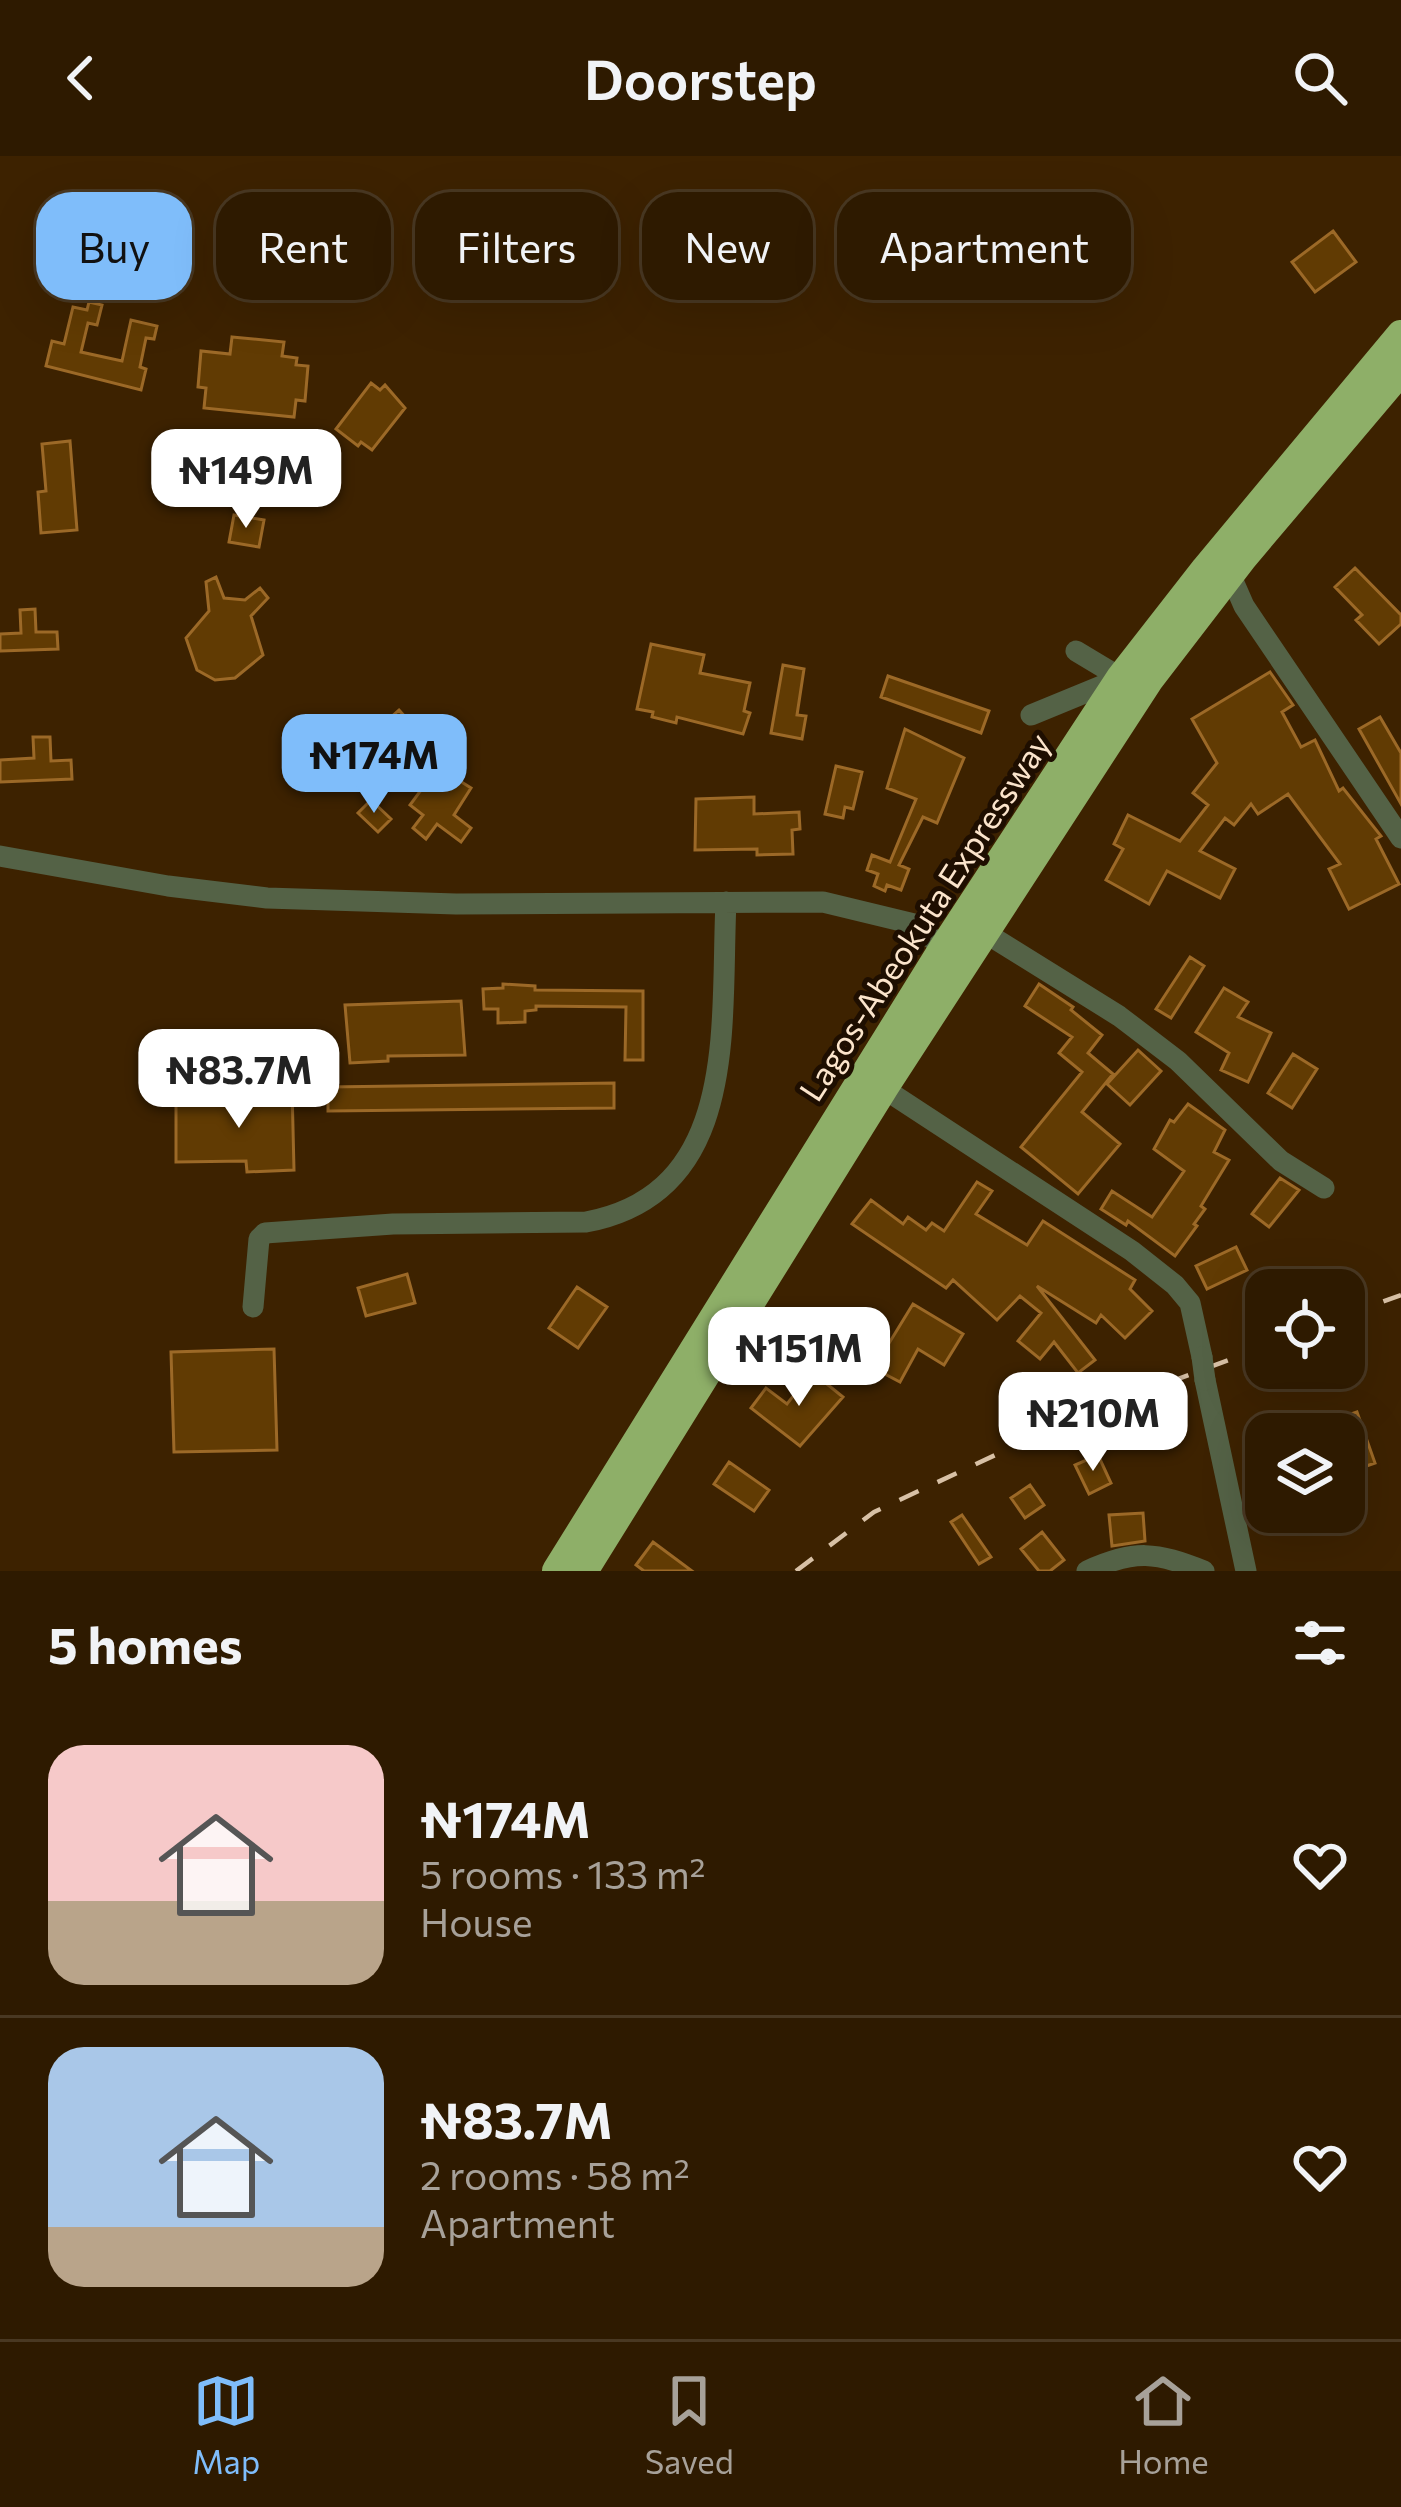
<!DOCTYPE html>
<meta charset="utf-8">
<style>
:root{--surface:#2e1a00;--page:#3a270f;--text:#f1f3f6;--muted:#a7a199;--line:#493822;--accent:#7fbdfa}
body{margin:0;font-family:Commissioner,sans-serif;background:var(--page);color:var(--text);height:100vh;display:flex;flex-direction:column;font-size:45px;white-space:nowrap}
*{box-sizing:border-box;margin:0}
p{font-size:39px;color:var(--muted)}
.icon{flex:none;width:66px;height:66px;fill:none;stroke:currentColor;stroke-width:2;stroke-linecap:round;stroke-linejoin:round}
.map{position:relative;height:1415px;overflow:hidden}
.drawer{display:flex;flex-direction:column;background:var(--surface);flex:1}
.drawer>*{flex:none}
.top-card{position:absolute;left:36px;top:36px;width:1329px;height:108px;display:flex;gap:24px}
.fabs{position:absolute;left:1245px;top:1113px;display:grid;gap:24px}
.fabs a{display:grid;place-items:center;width:120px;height:120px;border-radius:24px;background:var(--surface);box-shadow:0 12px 48px #0002,0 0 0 3px var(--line);font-size:60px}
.price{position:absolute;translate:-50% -102px;padding:0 27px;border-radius:24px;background:#fff;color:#222;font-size:39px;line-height:78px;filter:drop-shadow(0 3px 6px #0008)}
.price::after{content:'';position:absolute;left:50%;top:72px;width:36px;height:27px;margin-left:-18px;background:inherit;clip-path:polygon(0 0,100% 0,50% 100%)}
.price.on{background:var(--accent);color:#111}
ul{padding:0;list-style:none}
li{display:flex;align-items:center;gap:36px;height:300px;padding:0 48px}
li+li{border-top:3px solid var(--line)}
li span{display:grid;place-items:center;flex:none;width:336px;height:240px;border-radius:36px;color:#555}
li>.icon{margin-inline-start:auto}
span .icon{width:144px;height:144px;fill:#fffc;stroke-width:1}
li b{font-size:51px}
h2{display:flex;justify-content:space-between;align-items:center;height:144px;padding:0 48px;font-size:51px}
.chip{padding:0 42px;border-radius:36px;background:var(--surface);box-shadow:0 12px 48px #0002,0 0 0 3px var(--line);font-size:42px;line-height:108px}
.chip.on{background:var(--accent);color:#111}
header{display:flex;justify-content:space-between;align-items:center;height:156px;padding:0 48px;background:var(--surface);font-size:54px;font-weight:600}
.tabs{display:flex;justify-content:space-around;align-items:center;height:168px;border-top:3px solid var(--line);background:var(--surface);font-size:33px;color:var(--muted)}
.tabs a{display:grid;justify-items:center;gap:6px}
.tabs .on{color:var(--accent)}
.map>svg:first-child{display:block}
.building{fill:#613b03;stroke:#9c6927;stroke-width:3}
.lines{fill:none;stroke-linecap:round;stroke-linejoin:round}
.minor{stroke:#546246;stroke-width:21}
.highway{stroke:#8eaf68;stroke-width:30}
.rail{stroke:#d8c1a6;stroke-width:4.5;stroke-dasharray:21 21;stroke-linecap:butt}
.minor-bridge{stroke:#546246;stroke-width:21}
.labels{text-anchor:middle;stroke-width:10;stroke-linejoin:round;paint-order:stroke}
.street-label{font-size:33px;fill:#fbe4cb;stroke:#1e0e00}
</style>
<header><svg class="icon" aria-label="back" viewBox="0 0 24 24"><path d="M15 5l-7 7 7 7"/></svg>Doorstep<svg class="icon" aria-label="search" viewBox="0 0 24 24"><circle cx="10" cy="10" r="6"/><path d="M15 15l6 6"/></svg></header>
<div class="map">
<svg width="1401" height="1415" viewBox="0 0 1401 1415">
<rect width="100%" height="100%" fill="#3d2200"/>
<!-- building -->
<path class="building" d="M 1333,75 L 1356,106 L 1315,136 L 1292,106 Z
M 89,146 L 102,149 L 97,169 L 88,167 L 81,196 L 122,205 L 131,164 L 157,170 L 154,183 L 146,182 L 140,211 L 146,213 L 141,234 L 46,210 L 52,185 L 64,188 L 73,151 L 87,154 Z
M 232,181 L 284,186 L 282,200 L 297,202 L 296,209 L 308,210 L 305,245 L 296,244 L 294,261 L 204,252 L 206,232 L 198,231 L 201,195 L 230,198 Z
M 371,227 L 380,234 L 385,229 L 405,252 L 372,294 L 361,286 L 358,290 L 336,273 Z
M 70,285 L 77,374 L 41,377 L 38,336 L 46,335 L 42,288 Z
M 234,359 L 264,364 L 259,391 L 229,386 Z
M 1355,412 L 1401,459 L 1401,468 L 1379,488 L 1356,464 L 1362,459 L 1335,431 Z
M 216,421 L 224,442 L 245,444 L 260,432 L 268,442 L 251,460 L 263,499 L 235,522 L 215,524 L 197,514 L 186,482 L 209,455 L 206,426 Z
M 35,453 L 36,476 L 57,476 L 58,493 L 0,495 L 0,478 L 21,477 L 20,454 Z
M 651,488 L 704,499 L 700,517 L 750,527 L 744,555 L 750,557 L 743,578 L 677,561 L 676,567 L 652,561 L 653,556 L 637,553 Z
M 783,509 L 804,513 L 797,559 L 806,560 L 802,583 L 771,577 Z
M 1270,516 L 1293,549 L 1282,556 L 1301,591 L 1315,584 L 1339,635 L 1343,632 L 1381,680 L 1376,683 L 1399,728 L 1349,753 L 1329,713 L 1340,708 L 1288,638 L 1258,658 L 1251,648 L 1234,669 L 1225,662 L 1200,695 L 1235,713 L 1220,742 L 1167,715 L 1149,748 L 1106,724 L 1123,693 L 1114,688 L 1128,659 L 1180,685 L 1208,649 L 1193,637 L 1217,607 L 1192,563 Z
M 888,520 L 989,555 L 981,577 L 881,541 Z
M 399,554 L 433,592 L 423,602 L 397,574 L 361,613 L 349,605 L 359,595 L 356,592 Z
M 1380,561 L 1401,597 L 1401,648 L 1359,573 Z
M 905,573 L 964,602 L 937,667 L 923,661 L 899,709 L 909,713 L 901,734 L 887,729 L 885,735 L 874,730 L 878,718 L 867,714 L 872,699 L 890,706 L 916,643 L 887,632 Z
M 33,581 L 50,581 L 51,605 L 71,604 L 72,623 L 0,626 L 0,604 L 34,602 Z
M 836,610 L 862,616 L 853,653 L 845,651 L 843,662 L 825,658 Z
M 438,611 L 471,632 L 454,659 L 471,672 L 461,686 L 437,668 L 426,683 L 413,672 L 423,659 L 410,649 Z
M 754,641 L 754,658 L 799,656 L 800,673 L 792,674 L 793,698 L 757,699 L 757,693 L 695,694 L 696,643 Z
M 371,644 L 391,663 L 378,676 L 358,657 Z
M 1190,801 L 1204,810 L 1171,862 L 1156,853 Z
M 503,828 L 535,830 L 535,834 L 643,835 L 643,904 L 625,904 L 626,851 L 536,850 L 536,854 L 525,855 L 525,866 L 498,867 L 498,853 L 484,853 L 483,833 L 503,832 Z
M 1039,828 L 1073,851 L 1071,854 L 1102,879 L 1088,897 L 1113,918 L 1082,956 L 1120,988 L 1078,1038 L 1021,991 L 1082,916 L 1059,897 L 1072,881 L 1025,850 Z
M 1224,832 L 1248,846 L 1238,861 L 1271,877 L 1248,926 L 1221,914 L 1229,897 L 1196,876 Z
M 461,845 L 465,899 L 388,900 L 388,905 L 350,907 L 345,849 Z
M 1138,894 L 1161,915 L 1130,949 L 1107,928 Z
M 1293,898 L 1317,913 L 1292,952 L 1268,937 Z
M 614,927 L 614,952 L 328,955 L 328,931 Z
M 270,931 L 292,931 L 294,1014 L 247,1016 L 246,1005 L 176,1006 L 176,943 L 204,943 L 204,949 L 245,950 L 244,932 Z
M 1188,948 L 1225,974 L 1214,996 L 1229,1004 L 1201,1050 L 1205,1053 L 1194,1068 L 1197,1070 L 1175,1100 L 1128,1065 L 1126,1069 L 1101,1053 L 1112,1035 L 1152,1061 L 1184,1015 L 1154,993 L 1170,964 L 1174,966 Z
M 1280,1022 L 1299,1034 L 1269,1071 L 1252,1058 Z
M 977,1026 L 992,1035 L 976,1058 L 1027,1089 L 1043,1065 L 1135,1124 L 1130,1133 L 1152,1155 L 1125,1182 L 1101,1159 L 1096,1167 L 1037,1130 L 1095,1204 L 1078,1217 L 1054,1186 L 1040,1203 L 1018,1185 L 1041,1157 L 1020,1140 L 997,1164 L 953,1124 L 946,1132 L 852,1068 L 871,1044 L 903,1068 L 908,1061 L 926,1074 L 932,1067 L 944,1075 Z
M 1236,1091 L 1247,1114 L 1207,1133 L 1196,1110 Z
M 407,1118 L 415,1147 L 366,1160 L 358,1132 Z
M 577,1131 L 607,1151 L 578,1192 L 549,1172 Z
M 913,1148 L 963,1178 L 944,1209 L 918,1193 L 900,1226 L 828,1188 L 836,1172 L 883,1197 Z
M 274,1193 L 277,1294 L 174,1296 L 171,1196 Z
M 812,1216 L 843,1241 L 800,1290 L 751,1252 L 766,1232 L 787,1248 Z
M 1357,1256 L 1375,1307 L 1344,1318 L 1344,1278 L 1329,1278 L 1325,1267 Z
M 1098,1299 L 1111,1327 L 1089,1338 L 1075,1309 Z
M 729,1306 L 769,1334 L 754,1355 L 714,1328 Z
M 1030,1329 L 1044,1349 L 1025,1362 L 1011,1342 Z
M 1143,1357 L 1145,1385 L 1112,1390 L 1109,1359 Z
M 962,1359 L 991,1401 L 979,1408 L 951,1366 Z
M 1042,1376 L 1064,1404 L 1050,1415 L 1039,1415 L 1021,1393 Z
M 653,1386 L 692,1415 L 644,1415 L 636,1409 Z"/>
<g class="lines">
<!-- minor -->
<path class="minor" d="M 1230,418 L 1244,450 L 1401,682
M 1031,559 L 1121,522 L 1076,495
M 0,700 L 168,730 L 267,742 L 456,748 L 823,746 L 914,768 L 944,792
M 984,776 L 1119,860 L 1178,905 L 1281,1005 L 1324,1032
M 885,929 L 892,938 L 1132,1095 L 1175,1129 L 1190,1147 L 1202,1201
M 253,1151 L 259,1083 L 265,1077 L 393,1068 L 586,1066 C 741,1037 720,868 726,746
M 1205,1224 L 1246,1415
M 1087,1415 C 1135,1393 1156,1396 1204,1415"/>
<!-- highway -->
<path class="highway" d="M 557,1415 L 944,792 L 1121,522 L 1206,413 L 1401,179
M 583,1415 L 885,929 L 1149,523 L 1242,402 L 1401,214"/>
<!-- rail -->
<path class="rail" d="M 1344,1160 L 1401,1139
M 796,1415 L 874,1356 L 1074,1262 L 1266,1190"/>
<!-- minor-bridge -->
<path class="minor-bridge" d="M 1202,1201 L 1205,1224"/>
</g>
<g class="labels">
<!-- street labels -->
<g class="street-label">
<text transform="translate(925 761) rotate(-57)" y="12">Lagos-Abeokuta Expressway</text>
</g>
</g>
</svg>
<div class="fabs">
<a><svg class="icon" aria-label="locate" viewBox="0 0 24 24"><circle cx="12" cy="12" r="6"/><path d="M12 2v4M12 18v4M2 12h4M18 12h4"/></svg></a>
<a><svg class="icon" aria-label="layers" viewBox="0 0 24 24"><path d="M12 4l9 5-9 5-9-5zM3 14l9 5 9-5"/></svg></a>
</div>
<b class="price" style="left:246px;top:375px">₦149M</b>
<b class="price on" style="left:374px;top:660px">₦174M</b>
<b class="price" style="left:239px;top:975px">₦83.7M</b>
<b class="price" style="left:799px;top:1253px">₦151M</b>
<b class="price" style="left:1093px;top:1318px">₦210M</b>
<div class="top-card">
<a class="chip on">Buy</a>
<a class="chip">Rent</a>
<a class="chip">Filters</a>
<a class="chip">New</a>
<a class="chip">Apartment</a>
</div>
</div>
<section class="drawer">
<h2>5 homes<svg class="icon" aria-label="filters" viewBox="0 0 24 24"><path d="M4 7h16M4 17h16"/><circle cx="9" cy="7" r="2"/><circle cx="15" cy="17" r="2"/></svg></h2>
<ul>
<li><span style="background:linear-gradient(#f6c9c9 65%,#b9a48a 0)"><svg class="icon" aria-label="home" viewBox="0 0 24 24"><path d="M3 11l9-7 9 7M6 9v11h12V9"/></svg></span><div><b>₦174M</b><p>5 rooms · 133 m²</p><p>House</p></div><svg class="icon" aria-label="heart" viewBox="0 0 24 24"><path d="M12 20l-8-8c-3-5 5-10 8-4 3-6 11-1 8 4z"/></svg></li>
<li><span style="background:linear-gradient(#a9c7e8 75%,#b9a48a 0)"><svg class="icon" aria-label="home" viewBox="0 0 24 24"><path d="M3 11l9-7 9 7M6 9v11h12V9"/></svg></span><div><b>₦83.7M</b><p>2 rooms · 58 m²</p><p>Apartment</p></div><svg class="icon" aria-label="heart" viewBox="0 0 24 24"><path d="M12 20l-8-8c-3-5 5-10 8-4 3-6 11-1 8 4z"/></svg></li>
</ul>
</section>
<nav class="tabs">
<a class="on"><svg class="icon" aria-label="map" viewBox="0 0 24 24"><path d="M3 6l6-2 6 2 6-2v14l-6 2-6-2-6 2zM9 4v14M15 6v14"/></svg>Map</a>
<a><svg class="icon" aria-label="saved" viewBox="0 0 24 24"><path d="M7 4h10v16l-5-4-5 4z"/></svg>Saved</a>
<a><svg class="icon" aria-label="home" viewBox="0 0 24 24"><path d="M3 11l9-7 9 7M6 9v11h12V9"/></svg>Home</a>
</nav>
